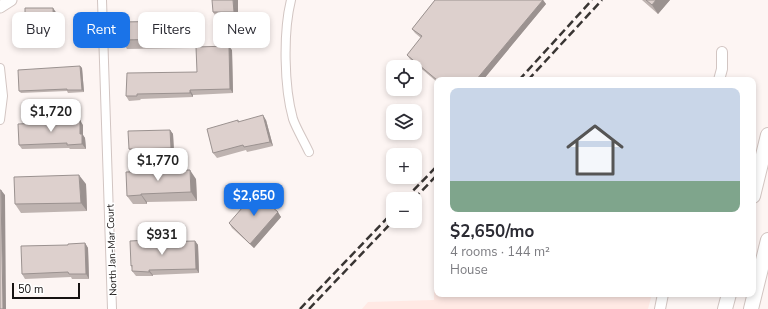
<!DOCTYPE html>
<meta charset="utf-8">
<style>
:root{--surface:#fff;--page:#f7f7f7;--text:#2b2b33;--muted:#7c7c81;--accent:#1a73e8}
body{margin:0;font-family:"Nunito Sans",sans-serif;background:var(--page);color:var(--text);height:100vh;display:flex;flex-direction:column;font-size:15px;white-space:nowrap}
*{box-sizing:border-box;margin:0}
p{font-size:13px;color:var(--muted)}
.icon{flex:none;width:22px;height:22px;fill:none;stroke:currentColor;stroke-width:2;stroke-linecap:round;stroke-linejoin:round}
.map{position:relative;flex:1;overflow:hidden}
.drawer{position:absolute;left:434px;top:77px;width:322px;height:220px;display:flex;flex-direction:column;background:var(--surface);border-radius:8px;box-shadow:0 2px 6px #0003}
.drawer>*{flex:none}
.banner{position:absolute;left:12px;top:12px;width:362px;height:36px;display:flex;gap:8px}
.buttons{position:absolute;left:386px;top:60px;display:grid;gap:8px}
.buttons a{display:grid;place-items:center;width:36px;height:36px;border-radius:8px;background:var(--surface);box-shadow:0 2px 6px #0003;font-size:20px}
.scale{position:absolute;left:12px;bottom:10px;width:68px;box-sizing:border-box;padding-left:4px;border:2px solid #161211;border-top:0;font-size:11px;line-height:14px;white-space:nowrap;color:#161211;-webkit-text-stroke:3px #fff;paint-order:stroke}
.price{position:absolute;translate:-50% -34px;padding:0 9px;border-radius:8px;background:#fff;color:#222;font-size:13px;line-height:26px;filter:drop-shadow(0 1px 2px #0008)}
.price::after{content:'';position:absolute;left:50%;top:24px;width:12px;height:9px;margin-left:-6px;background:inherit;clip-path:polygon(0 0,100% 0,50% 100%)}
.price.selected{background:var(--accent);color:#fff}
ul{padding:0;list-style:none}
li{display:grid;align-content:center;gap:8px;height:212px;padding:0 16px}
li span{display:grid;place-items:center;height:124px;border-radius:8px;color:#555}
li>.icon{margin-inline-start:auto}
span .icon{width:72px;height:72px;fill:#fffc;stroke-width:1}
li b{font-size:17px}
.pill{padding:0 14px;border-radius:8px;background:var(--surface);box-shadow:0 2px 6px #0003;font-size:14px;line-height:36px}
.pill.selected{background:var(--accent);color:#fff}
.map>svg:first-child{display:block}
.built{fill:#ffe9e4}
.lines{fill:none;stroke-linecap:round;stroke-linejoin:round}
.minor-casing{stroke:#d2c5c2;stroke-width:10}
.tertiary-casing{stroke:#d2c5c2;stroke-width:12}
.secondary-casing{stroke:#d2c5c2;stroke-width:13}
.motorway-casing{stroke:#d2c5c2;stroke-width:16}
.minor{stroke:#fff;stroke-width:8}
.tertiary{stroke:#fff;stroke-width:10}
.secondary{stroke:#fff;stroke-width:11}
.motorway{stroke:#fff;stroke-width:14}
.rail{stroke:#393533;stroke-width:2.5;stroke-dasharray:8 4;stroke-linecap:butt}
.wall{fill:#beb3b0}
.shaded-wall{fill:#9b9290}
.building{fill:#ddd0cd;stroke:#9b9290}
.labels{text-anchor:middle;stroke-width:3;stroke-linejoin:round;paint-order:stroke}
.street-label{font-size:10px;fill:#161211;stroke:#fff}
</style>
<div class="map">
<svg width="768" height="309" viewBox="0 0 768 309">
<rect width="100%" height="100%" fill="#fdf5f3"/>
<!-- built -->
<path class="built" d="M 437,244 L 437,294 L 652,294 L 648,309 L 362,309 L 368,302 L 434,300 L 434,251 Z"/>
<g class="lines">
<!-- minor casing -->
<g class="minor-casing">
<path id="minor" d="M 102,0 L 112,309
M 291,0 C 283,32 284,87 293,119 C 297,130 304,141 309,152
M 0,68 L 3,96 L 0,120"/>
</g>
<!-- tertiary casing -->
<g class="tertiary-casing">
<path id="tertiary" d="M 719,80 L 722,69 L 722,52
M 660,309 L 663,294"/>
</g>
<!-- secondary casing -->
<g class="secondary-casing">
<path id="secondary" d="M 0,7 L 11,0"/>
</g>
<!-- motorway casing -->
<g class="motorway-casing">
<path id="motorway" d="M 753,196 L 768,135
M 725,309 L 729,294
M 751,309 L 768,240"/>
</g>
<!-- minor -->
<use href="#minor" class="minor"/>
<!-- tertiary -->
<use href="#tertiary" class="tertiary"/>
<!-- secondary -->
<use href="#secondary" class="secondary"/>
<!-- motorway -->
<use href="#motorway" class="motorway"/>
<!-- rail -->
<path class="rail" d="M 519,80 L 592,0
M 528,80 L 602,0
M 405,199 L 437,166
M 414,199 L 437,175
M 300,309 L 393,212
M 309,309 L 393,221"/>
</g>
<!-- wall -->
<path class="wall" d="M 238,0 L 238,18 L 217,19 L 213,12 Z
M 435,0 L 543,0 L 546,4 L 483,80 L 437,80 L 437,82 L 410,59 L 407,55 L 421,38 L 415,33 L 412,29 Z
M 642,0 L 670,0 L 658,14 Z
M 58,15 L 58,42 L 30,42 L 25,36 Z
M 184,21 L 190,30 L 190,48 L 127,49 L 121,40 Z
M 232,50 L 233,93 L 193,95 L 193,97 L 140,99 L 141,100 L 129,101 L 126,96 L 197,72 Z
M 80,66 L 82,68 L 84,92 L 68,93 L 67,91 L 21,93 L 19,91 Z
M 238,120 L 239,122 L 266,120 L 273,146 L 247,152 L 246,150 L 217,158 L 213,153 Z
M 83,125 L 83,135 L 85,138 L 86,149 L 70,149 L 69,148 L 22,149 L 19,145 Z
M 170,130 L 173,134 L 174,152 L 132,154 L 129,149 Z
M 196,179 L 197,201 L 147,202 L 147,204 L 133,204 L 127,196 Z
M 86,184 L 87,211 L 21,213 L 15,204 Z
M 263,199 L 273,203 L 276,208 L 275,210 L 281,217 L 254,248 L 232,228 L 229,223 Z
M 195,241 L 198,245 L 199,273 L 153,275 L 153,276 L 136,276 L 132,271 L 132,268 L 131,266 L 150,242 Z
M 85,243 L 88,248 L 89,279 L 72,279 L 71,277 L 25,279 L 22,274 L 68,245 Z"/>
<!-- shaded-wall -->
<path class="shaded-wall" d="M 233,0 L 238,0 L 238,18 L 234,12 Z
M 543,0 L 546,4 L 483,80 L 476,80 Z
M 656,0 L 670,0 L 658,14 L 652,5 Z
M 53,8 L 58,15 L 58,42 L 54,36 Z
M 184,21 L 190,30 L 190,48 L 184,39 Z
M 229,46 L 232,50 L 233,93 L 230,89 Z
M 80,66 L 82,68 L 84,92 L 82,90 Z
M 190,90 L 193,95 L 193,97 L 190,93 Z
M 263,115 L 266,120 L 273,146 L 270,142 Z
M 80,120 L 83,125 L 83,135 L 85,138 L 86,149 L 82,144 L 80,134 Z
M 170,130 L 173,134 L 174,152 L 171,148 Z
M 190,170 L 196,179 L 197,201 L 191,192 Z
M 79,175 L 86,184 L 87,211 L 81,203 Z
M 1,190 L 5,195 L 6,309 L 3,309 Z
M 141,194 L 147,202 L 147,204 L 141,195 Z
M 278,212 L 281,217 L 254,248 L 250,244 Z
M 195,241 L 198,245 L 199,273 L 196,269 Z
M 85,243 L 88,248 L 89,279 L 86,274 Z
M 149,270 L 153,275 L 153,276 L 149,272 Z"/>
<!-- building -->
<path class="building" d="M 212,0 L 233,0 L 234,12 L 213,12 Z
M 435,0 L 543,0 L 476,80 L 437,80 L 407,55 L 422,36 L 412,29 Z
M 646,0 L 656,0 L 652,5 Z
M 25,8 L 53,8 L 54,36 L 25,36 Z
M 184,21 L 184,39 L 121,40 L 121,22 Z
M 229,46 L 230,89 L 190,90 L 190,93 L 137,94 L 137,96 L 126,96 L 127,73 L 197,72 L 196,47 Z
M 80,66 L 82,90 L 67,90 L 67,89 L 19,91 L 18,70 Z
M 263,115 L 270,142 L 244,147 L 243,145 L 213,153 L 207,129 L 238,120 L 238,122 Z
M 67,120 L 80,120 L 80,134 L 82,134 L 82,144 L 67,145 L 67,143 L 19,145 L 18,124 L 67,122 Z
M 170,130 L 171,148 L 129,149 L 128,131 Z
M 190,170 L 191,192 L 141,194 L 141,195 L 127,196 L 126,172 Z
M 79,175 L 81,203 L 15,204 L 14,177 Z
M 0,190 L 1,190 L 3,309 L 0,309 Z
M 256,192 L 263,199 L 264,197 L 273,203 L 271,206 L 278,212 L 250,244 L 229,223 Z
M 149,240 L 149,242 L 195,241 L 196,269 L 149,270 L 149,272 L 132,271 L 132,265 L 131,266 L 130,241 Z
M 85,243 L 86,274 L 69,274 L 68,272 L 22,274 L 21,246 L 68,245 L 68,244 Z"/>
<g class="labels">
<!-- street labels -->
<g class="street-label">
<text transform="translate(111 250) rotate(-92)" y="4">North Jan-Mar Court</text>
</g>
</g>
</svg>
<div class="buttons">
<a><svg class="icon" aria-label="locate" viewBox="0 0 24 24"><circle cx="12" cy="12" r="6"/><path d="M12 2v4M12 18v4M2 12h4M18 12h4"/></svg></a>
<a><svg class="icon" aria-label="layers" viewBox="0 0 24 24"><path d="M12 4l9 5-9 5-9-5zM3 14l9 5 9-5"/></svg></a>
<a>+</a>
<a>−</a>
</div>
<div class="scale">50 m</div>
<b class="price" style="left:51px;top:133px">$1,720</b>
<b class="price" style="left:158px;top:182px">$1,770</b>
<b class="price selected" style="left:254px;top:217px">$2,650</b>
<b class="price" style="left:162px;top:256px">$931</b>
<div class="banner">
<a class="pill">Buy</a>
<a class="pill selected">Rent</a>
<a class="pill">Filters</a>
<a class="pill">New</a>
</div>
<section class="drawer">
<ul>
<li><span style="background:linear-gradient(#c9d6e8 75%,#7fa58c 0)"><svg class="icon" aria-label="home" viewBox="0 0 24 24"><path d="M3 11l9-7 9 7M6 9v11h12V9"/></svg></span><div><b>$2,650/mo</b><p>4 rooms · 144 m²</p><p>House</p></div></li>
</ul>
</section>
</div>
